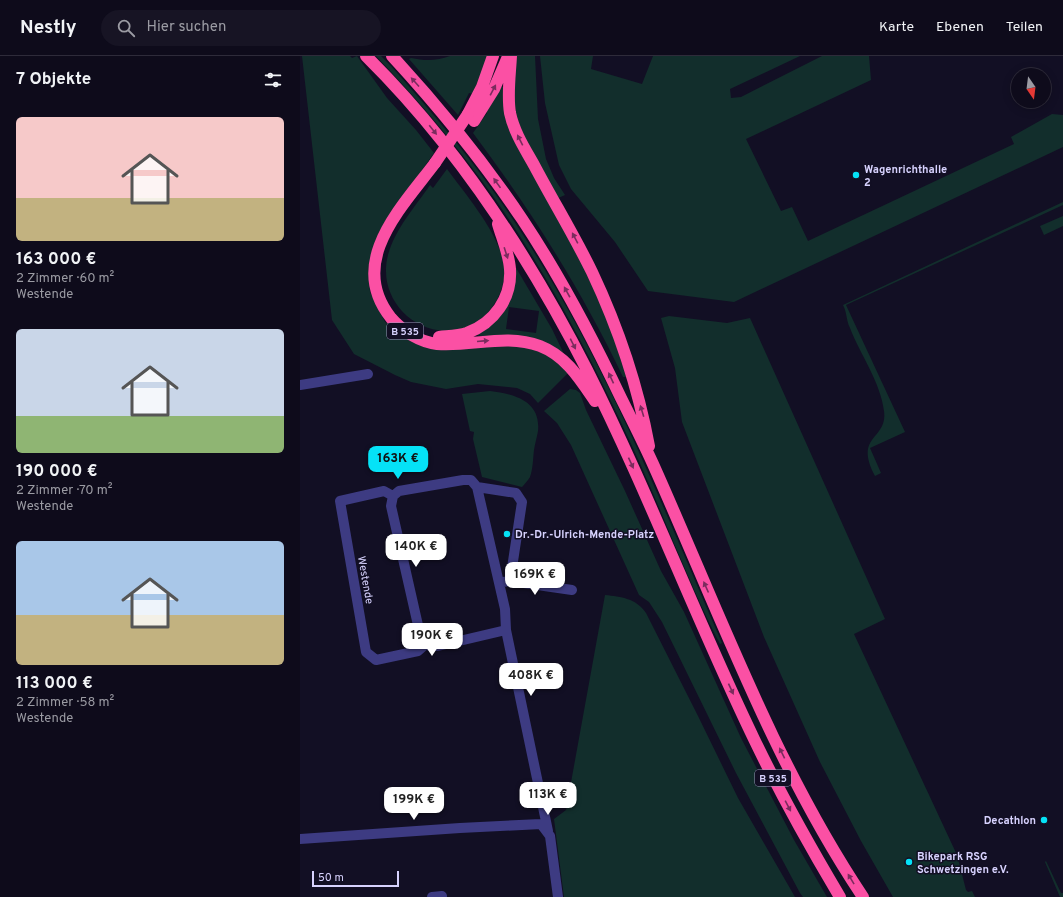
<!DOCTYPE html>
<html lang="de">
<meta charset="utf-8">
<style>
:root{--surface:#0e0b1b;--page:#171424;--text:#f1f3f6;--muted:#9b9ba3;--line:#2e2b3a;--accent:#05e2f7}
body{margin:0;font-family:Overpass,sans-serif;background:var(--page);color:var(--text);height:100vh;display:flex;flex-direction:column;font-size:15px;white-space:nowrap}
*{box-sizing:border-box;margin:0}
p{font-size:13px;color:var(--muted)}
.icon{flex:none;width:22px;height:22px;fill:none;stroke:currentColor;stroke-width:2;stroke-linecap:round;stroke-linejoin:round}
.map{position:relative;flex:1;overflow:hidden}
.sheet{display:flex;flex-direction:column;background:var(--surface);width:300px}
.sheet>*{flex:none}
.needle{width:26px;rotate:166deg}
.buttons{position:absolute;left:711px;top:12px;display:grid;gap:8px}
.buttons a{display:grid;place-items:center;width:40px;height:40px;border-radius:50%;background:var(--surface);box-shadow:0 2px 10px #0003,0 0 0 1px var(--line);font-size:20px}
.scale{position:absolute;left:12px;bottom:10px;width:87px;box-sizing:border-box;padding-left:4px;border:2px solid #d7d2fe;border-top:0;font-size:11px;line-height:14px;white-space:nowrap;color:#d7d2fe;-webkit-text-stroke:3px #120f24;paint-order:stroke}
.price{position:absolute;translate:-50% -34px;padding:0 9px;border-radius:8px;background:#fff;color:#222;font-size:13px;line-height:26px;filter:drop-shadow(0 1px 2px #0008)}
.price::after{content:'';position:absolute;left:50%;top:24px;width:12px;height:9px;margin-left:-6px;background:inherit;clip-path:polygon(0 0,100% 0,50% 100%)}
.price.selected{background:var(--accent);color:#111}
ul{padding:0;list-style:none}
li{display:grid;align-content:center;gap:8px;height:212px;padding:0 16px}
li span{display:grid;place-items:center;height:124px;border-radius:6px;color:#555}
li>.icon{margin-inline-start:auto}
span .icon{width:72px;height:72px;fill:#fffc;stroke-width:1}
li b{font-size:17px}
h2{display:flex;justify-content:space-between;align-items:center;height:48px;padding:0 16px;font-size:17px}
header{display:flex;align-items:center;gap:24px;box-sizing:border-box;height:56px;padding:0 20px;background:var(--surface);border-bottom:1px solid var(--line)}
header strong{font-size:19px}
nav{display:flex;gap:22px;margin-inline-start:auto;font-size:14px}
.search{width:280px;height:36px;background:var(--page);display:flex;align-items:center;gap:10px;box-sizing:border-box;padding:0 14px;border-radius:22px;color:var(--muted);font-size:15px}
main{display:flex;flex:1;min-height:0}
.map>svg:first-child{display:block}
.green{fill:#122e2c;fill-rule:evenodd}
.lines{fill:none;stroke-linecap:round;stroke-linejoin:round}
.street{stroke:#3d3b82;stroke-width:10}
.highway{stroke:#fb50a4;stroke-width:12}
.highway-bridge{stroke:#fb50a4;stroke-width:12}
.oneway{fill:#7b2c5e}
.poi-dot{fill:#05e2f7;stroke:#120f24;stroke-width:1.5}
.labels{text-anchor:middle;stroke-width:3;stroke-linejoin:round;paint-order:stroke}
.shield{fill:#120f24;stroke:#9c98bd;stroke-width:1}
.shield-label{font-size:10px;font-weight:bold;fill:#d7d2fe}
.poi-label{font-size:11px;font-weight:bold;fill:#d7d2fe;stroke:#120f24;text-anchor:start}
.street-label{font-size:11px;fill:#d7d2fe;stroke:#120f24}
</style>
<header>
<strong>Nestly</strong>
<div class="search"><svg class="icon" aria-label="search" viewBox="0 0 24 24"><circle cx="10" cy="10" r="6"/><path d="M15 15l6 6"/></svg>Hier suchen</div>
<nav><a>Karte</a><a>Ebenen</a><a>Teilen</a></nav>
</header>
<main>
<section class="sheet">
<h2>7 Objekte<svg class="icon" aria-label="filters" viewBox="0 0 24 24"><path d="M4 7h16M4 17h16"/><circle cx="9" cy="7" r="2"/><circle cx="15" cy="17" r="2"/></svg></h2>
<ul>
<li><span style="background:linear-gradient(#f6c9c9 65%,#c2b280 0)"><svg class="icon" aria-label="home" viewBox="0 0 24 24"><path d="M3 11l9-7 9 7M6 9v11h12V9"/></svg></span><div><b>163 000 €</b><p>2 Zimmer · 60 m²</p><p>Westende</p></div></li>
<li><span style="background:linear-gradient(#c9d6e8 70%,#8fb573 0)"><svg class="icon" aria-label="home" viewBox="0 0 24 24"><path d="M3 11l9-7 9 7M6 9v11h12V9"/></svg></span><div><b>190 000 €</b><p>2 Zimmer · 70 m²</p><p>Westende</p></div></li>
<li><span style="background:linear-gradient(#a9c7e8 60%,#c2b280 0)"><svg class="icon" aria-label="home" viewBox="0 0 24 24"><path d="M3 11l9-7 9 7M6 9v11h12V9"/></svg></span><div><b>113 000 €</b><p>2 Zimmer · 58 m²</p><p>Westende</p></div></li>
</ul>
</section>
<div class="map">
<svg width="763" height="841" viewBox="0 0 763 841">
<rect width="100%" height="100%" fill="#120f24"/>
<!-- green -->
<path class="green" d="M 2,0 L 50,0 L 52,2 L 57,0 L 87,42 L 116,74 L 134,97 L 80,174 L 75,188 L 69,223 L 70,236 L 85,266 L 95,274 L 115,286 L 214,290 L 233,293 L 251,300 L 269,316 L 238,347 L 230,338 L 217,332 L 178,328 L 146,333 L 111,326 L 95,319 L 54,298 L 32,264 Z
M 76,0 L 81,0 L 91,10 C 139,64 186,120 225,182 C 307,308 362,450 422,587 L 420,588 C 402,554 388,519 373,485 C 356,443 338,402 319,362 C 283,286 243,212 195,143 C 159,92 119,45 76,0 Z
M 150,0 L 188,0 L 173,38 L 169,37 L 158,59 L 109,3 L 111,2 C 125,5 137,5 150,0 Z
M 217,0 L 235,0 L 238,63 L 246,103 L 254,122 L 265,139 L 256,143 L 215,64 L 211,37 Z
M 240,0 L 293,0 L 291,13 L 342,28 L 353,0 L 500,0 L 430,33 L 431,42 L 441,41 L 522,0 L 569,0 L 571,24 L 446,83 L 481,155 L 492,151 L 508,185 L 714,88 L 711,81 L 752,58 L 763,59 L 763,91 L 434,246 L 348,235 L 315,186 L 271,133 L 259,109 L 245,47 Z
M 201,31 L 203,31 L 203,45 L 281,206 L 310,269 L 326,321 L 323,321 C 282,235 231,154 173,77 L 187,57 L 186,55 Z
M 147,113 C 166,139 199,177 204,209 C 208,242 180,277 145,275 C 106,273 78,237 88,199 C 95,173 115,151 130,129 L 133,132 Z
M 763,146 L 763,149 L 546,249 L 605,376 L 570,392 L 581,417 L 575,420 C 553,379 588,384 584,355 C 581,327 560,298 550,272 C 546,264 547,256 543,249 Z
M 763,160 L 763,170 L 744,179 L 740,170 Z
M 215,210 L 252,273 L 264,298 L 177,279 L 178,278 L 188,272 ZM 209,251 L 239,255 L 236,277 L 206,273 Z
M 369,260 L 427,267 L 450,262 L 585,563 L 554,578 L 657,799 L 666,834 L 668,836 L 672,835 L 675,841 L 593,841 L 561,785 L 520,706 L 464,581 L 382,366 L 375,312 L 361,262 Z
M 270,333 L 276,334 L 280,337 L 286,354 L 325,435 L 361,515 L 384,556 L 441,682 L 494,784 L 527,841 L 503,841 L 500,837 L 436,717 L 362,566 L 349,546 L 339,539 L 271,389 L 257,367 L 244,355 Z
M 190,335 C 215,338 241,345 238,375 C 237,381 235,387 234,394 C 233,402 233,413 230,421 C 228,424 225,428 222,431 L 182,421 L 173,383 L 174,376 L 170,375 L 162,338 Z
M 305,539 C 321,541 336,542 346,557 L 398,660 L 438,742 L 495,841 L 264,841 L 254,763 L 266,754 Z
M 746,805 L 761,837 L 763,837 L 763,841 L 760,841 L 745,806 Z"/>
<g class="lines">
<!-- street -->
<path class="street" d="M 0,329 L 68,318
M 177,431 L 205,553 L 206,574 L 248,775
M 93,440 L 91,450 L 120,578 L 122,583 L 126,588
M 203,526 L 210,525 L 272,534
M 206,574 L 138,590 L 130,590 L 126,588 L 118,595 L 76,604 L 66,596 L 40,445 L 84,435 L 93,440 L 99,435 L 163,424 L 171,424 L 177,431 L 216,437 L 222,446 L 210,525
M 0,783 L 160,772 L 241,768 L 250,780 L 258,841
M 132,841 L 142,840"/>
<!-- highway -->
<path class="highway" d="M 66,0 C 157,90 229,200 287,314 C 348,435 395,561 454,683 C 480,737 509,789 540,841
M 92,0 C 139,51 183,105 222,163 C 260,220 292,281 321,342 C 332,364 343,386 353,408 C 418,553 474,708 563,841
M 211,0 C 210,19 207,39 210,57 C 214,76 225,93 234,109 C 253,145 274,179 292,216 C 318,271 338,331 349,390
M 168,58 L 182,31 L 193,0
M 174,65 L 194,33 L 207,3
M 135,107 C 102,151 46,206 91,262 C 102,275 120,286 137,288 C 172,291 206,277 240,290 C 266,300 280,323 295,345
M 139,281 C 148,280 158,280 167,277 C 194,267 212,242 210,213 C 209,198 202,182 198,168"/>
<!-- highway-bridge -->
<path class="highway-bridge" d="M 135,107 L 168,58"/>
</g>
<!-- one-way arrows -->
<defs><path id="oneway-solid" d="M-6-.8H1V-3.2L6.5 0L1 3.2V.8H-6Z"/></defs>
<g class="oneway">
<use href="#oneway-solid" transform="translate(115 26) rotate(-132)"/>
<use href="#oneway-solid" transform="translate(193 34) rotate(-62)"/>
<use href="#oneway-solid" transform="translate(133 74) rotate(51)"/>
<use href="#oneway-solid" transform="translate(220 84) rotate(-117)"/>
<use href="#oneway-solid" transform="translate(197 127) rotate(-125)"/>
<use href="#oneway-solid" transform="translate(275 182) rotate(-118)"/>
<use href="#oneway-solid" transform="translate(206 197) rotate(72)"/>
<use href="#oneway-solid" transform="translate(267 236) rotate(-119)"/>
<use href="#oneway-solid" transform="translate(183 285) rotate(-5)"/>
<use href="#oneway-solid" transform="translate(273 288) rotate(63)"/>
<use href="#oneway-solid" transform="translate(311 322) rotate(-115)"/>
<use href="#oneway-solid" transform="translate(342 355) rotate(-107)"/>
<use href="#oneway-solid" transform="translate(331 407) rotate(65)"/>
<use href="#oneway-solid" transform="translate(406 531) rotate(-114)"/>
<use href="#oneway-solid" transform="translate(431 633) rotate(65)"/>
<use href="#oneway-solid" transform="translate(482 697) rotate(-116)"/>
<use href="#oneway-solid" transform="translate(488 750) rotate(62)"/>
<use href="#oneway-solid" transform="translate(551 823) rotate(-121)"/>
</g>
<!-- markers -->
<g class="poi-dot">
<circle cx="556" cy="119" r="4"/>
<circle cx="207" cy="478" r="4"/>
<circle cx="744" cy="764" r="4"/>
<circle cx="609" cy="806" r="4"/>
</g>
<g class="labels">
<!-- shield labels -->
<g class="shield">
<rect x="87" y="267" width="36" height="16" rx="3"/>
<rect x="455" y="714" width="36" height="16" rx="3"/>
</g>
<g class="shield-label">
<text x="105" y="279">B 535</text>
<text x="473" y="726">B 535</text>
</g>
<!-- poi labels -->
<g class="poi-label">
<text x="564" y="117">Wagenrichthalle<tspan x="564" dy="13">2</tspan></text>
<text x="215" y="482">Dr.-Dr.-Ulrich-Mende-Platz</text>
<text x="736" y="768" text-anchor="end">Decathlon</text>
<text x="617" y="804">Bikepark RSG<tspan x="617" dy="13">Schwetzingen e.V.</tspan></text>
</g>
<!-- street labels -->
<g class="street-label">
<text transform="translate(66 524) rotate(80)" y="4">Westende</text>
</g>
</g>
</svg>
<div class="buttons">
<a><svg class="needle" viewBox="-14 -14 28 28"><path d="M0-13l5 13h-10z" fill="#e53935"/><path d="M0 13l5-13h-10z" fill="#9b9ba3"/></svg></a>
</div>
<div class="scale">50 m</div>
<b class="price selected" style="left:98px;top:424px">163K €</b>
<b class="price" style="left:116px;top:512px">140K €</b>
<b class="price" style="left:235px;top:540px">169K €</b>
<b class="price" style="left:132px;top:601px">190K €</b>
<b class="price" style="left:231px;top:641px">408K €</b>
<b class="price" style="left:248px;top:760px">113K €</b>
<b class="price" style="left:114px;top:765px">199K €</b>
</div>
</main>
